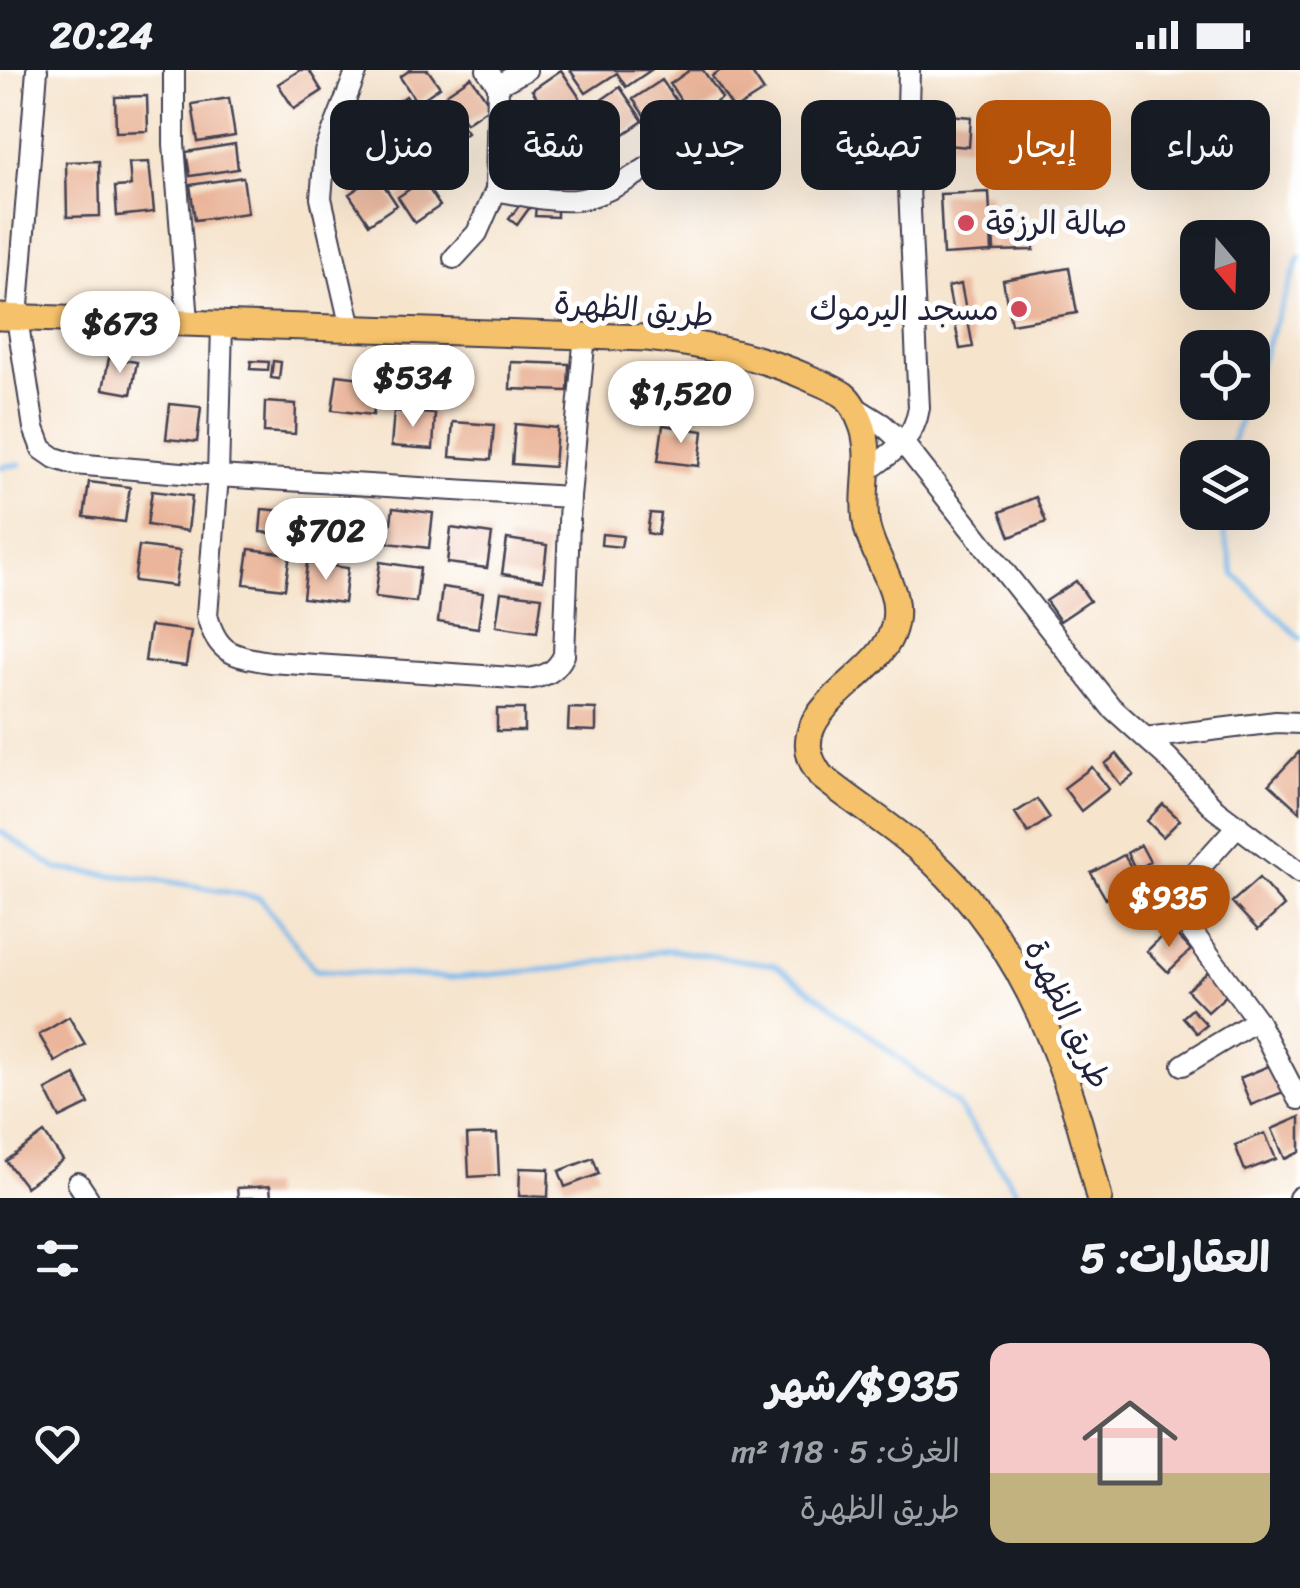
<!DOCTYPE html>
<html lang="ar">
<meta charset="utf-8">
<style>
:root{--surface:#171b24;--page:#20242c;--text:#f1f3f6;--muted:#9ea1a6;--line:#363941;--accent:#b45309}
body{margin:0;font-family:Sriracha,"Playpen Sans Arabic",sans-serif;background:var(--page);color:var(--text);direction:rtl;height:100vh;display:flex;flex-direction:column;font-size:38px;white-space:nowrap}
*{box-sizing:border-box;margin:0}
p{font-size:32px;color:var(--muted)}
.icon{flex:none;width:55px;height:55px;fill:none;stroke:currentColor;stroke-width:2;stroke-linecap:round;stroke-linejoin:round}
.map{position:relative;height:1128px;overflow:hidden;direction:ltr}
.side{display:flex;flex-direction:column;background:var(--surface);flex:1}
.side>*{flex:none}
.guide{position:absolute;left:30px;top:30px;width:1240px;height:90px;direction:rtl;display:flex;gap:20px}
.needle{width:65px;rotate:161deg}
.tools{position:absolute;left:1180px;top:150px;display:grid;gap:20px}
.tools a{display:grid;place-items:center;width:90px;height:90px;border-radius:20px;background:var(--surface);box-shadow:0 10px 40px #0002;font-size:50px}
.price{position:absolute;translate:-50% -85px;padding:0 22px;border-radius:35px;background:#fff;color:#222;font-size:32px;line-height:65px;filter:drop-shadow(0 2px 5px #0008)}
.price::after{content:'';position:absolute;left:50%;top:60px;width:30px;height:22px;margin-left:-15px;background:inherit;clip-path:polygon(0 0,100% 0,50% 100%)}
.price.current{background:var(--accent);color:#fff}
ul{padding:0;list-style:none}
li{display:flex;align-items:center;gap:30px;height:250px;padding:0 30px}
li+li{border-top:2px solid var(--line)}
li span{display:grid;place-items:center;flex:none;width:280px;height:200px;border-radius:20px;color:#555}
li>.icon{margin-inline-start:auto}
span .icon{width:120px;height:120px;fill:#fffc;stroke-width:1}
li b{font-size:42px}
h2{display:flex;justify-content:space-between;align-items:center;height:120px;padding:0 30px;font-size:42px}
.tag{padding:0 35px;border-radius:20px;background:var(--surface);box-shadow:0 10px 40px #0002;font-size:35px;line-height:90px}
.tag.current{background:var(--accent);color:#fff}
.status{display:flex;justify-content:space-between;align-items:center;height:70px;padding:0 50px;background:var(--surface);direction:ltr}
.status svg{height:28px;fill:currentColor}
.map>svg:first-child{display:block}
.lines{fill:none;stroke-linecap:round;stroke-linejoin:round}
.stream{stroke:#76b8eb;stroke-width:5}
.building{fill:#eab59a}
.minor-casing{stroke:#423f51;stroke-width:24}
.major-casing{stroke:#423f51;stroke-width:29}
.minor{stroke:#fff;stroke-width:20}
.major{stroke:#f5c16b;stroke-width:25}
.poi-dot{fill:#d1495b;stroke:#fff;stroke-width:4}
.labels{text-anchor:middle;stroke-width:10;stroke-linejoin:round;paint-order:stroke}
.poi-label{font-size:32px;fill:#22223b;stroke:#fff;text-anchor:start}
.street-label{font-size:32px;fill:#22223b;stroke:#fff}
</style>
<div class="status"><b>20:24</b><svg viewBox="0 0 49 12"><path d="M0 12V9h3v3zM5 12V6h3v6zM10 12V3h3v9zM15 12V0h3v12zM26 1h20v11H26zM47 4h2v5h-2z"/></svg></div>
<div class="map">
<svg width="1300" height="1128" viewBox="0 0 1300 1128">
<rect width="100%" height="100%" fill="#fff"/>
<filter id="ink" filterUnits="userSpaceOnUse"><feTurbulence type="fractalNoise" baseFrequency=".01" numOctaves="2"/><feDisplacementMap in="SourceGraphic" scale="20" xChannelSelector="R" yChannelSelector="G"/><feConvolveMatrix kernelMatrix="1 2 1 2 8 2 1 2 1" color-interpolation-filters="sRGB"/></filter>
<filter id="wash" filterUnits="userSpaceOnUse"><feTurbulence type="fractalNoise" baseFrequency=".0048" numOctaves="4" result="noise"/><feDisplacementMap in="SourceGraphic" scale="40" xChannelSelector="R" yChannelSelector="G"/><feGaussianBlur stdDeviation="2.25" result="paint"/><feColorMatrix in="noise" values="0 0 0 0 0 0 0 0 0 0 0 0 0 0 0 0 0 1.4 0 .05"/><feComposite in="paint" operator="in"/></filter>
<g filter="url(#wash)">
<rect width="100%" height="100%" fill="#f6e4cd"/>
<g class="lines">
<!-- stream -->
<path class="stream" d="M 1252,315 L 1300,187
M 1227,388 L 1246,332
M 0,397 L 21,394
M 1219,442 L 1234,504 L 1300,568
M 0,761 L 57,799 L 167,811 L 260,828 L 315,900 L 451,908 L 564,898 L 669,880 L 775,895 L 851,950 L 957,1035 L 1016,1120 L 1017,1128"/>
</g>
<g id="blocks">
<!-- building -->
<path class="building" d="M 300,0 L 309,0 L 322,21 L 294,39 L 278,14 Z
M 410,0 L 428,0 L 440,17 L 417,33 L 400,7 Z
M 561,0 L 584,34 L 555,54 L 532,20 Z
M 570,0 L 651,0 L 626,17 L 617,3 L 586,23 Z
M 690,0 L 703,0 L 722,28 L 692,48 L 670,14 Z
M 721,0 L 750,0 L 764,21 L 734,40 L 712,6 Z
M 471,7 L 491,36 L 466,53 L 446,24 Z
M 662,10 L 685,44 L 656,63 L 633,29 Z
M 620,17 L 643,51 L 614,71 L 591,37 Z
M 147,26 L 148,61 L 116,62 L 115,27 Z
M 406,26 L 423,48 L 401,64 L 384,42 Z
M 229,28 L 235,66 L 198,72 L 192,34 Z
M 450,38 L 467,62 L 446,78 L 428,53 Z
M 936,44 L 971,47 L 969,77 L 934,74 Z
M 591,47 L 614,81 L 585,100 L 562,66 Z
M 394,66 L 412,91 L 388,107 L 371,83 Z
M 432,71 L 449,93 L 429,107 L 413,85 Z
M 235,74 L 238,99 L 190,106 L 186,82 Z
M 99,91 L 100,146 L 67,147 L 66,92 Z
M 149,92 L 154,142 L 117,146 L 115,117 L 131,116 L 129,93 Z
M 377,105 L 397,135 L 369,154 L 349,124 Z
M 243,107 L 248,143 L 195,150 L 190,115 Z
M 423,110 L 440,136 L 415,153 L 398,127 Z
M 989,122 L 992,182 L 943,185 L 940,124 Z
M 522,132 L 530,137 L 517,155 L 509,149 Z
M 536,136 L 557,138 L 557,147 L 535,146 Z
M 1033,154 L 1034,180 L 994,181 L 993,155 Z
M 1069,198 L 1077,243 L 1011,254 L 1003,210 Z
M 961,214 L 973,277 L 960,279 L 948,217 Z
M 109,288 L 137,292 L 131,324 L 103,319 Z
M 251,291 L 269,292 L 268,300 L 250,299 Z
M 273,291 L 281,292 L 279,309 L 271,308 Z
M 511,292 L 569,294 L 568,321 L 510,319 Z
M 400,296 L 443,297 L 443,311 L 400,310 Z
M 447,296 L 461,297 L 461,327 L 447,327 Z
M 337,305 L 378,310 L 373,345 L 332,340 Z
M 265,332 L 296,334 L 295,364 L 264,362 Z
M 170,334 L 201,337 L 197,372 L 166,369 Z
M 394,341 L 435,344 L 433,379 L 391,376 Z
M 453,352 L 494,355 L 491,390 L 450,387 Z
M 515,354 L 557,358 L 554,397 L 512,394 Z
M 663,355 L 703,361 L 699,396 L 658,391 Z
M 89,412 L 130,417 L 125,452 L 84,447 Z
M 152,421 L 192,426 L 188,461 L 147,455 Z
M 1036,427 L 1046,452 L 1010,467 L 1000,442 Z
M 320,436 L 360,441 L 356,476 L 315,471 Z
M 393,438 L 433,443 L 429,478 L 388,473 Z
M 262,439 L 295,442 L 292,465 L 260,462 Z
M 650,443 L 661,444 L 658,465 L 647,463 Z
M 451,458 L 492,464 L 487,498 L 447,493 Z
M 602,464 L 623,466 L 621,477 L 601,475 Z
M 507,469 L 547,475 L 543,510 L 502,504 Z
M 139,476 L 180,481 L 175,516 L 134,511 Z
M 249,479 L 290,484 L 285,519 L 244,514 Z
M 380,492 L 420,498 L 416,532 L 375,527 Z
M 307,493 L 348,498 L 344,533 L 303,528 Z
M 1076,511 L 1090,531 L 1060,551 L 1046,531 Z
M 442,517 L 483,523 L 478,558 L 438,552 Z
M 501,522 L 542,527 L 537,562 L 496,556 Z
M 150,556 L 191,561 L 186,596 L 145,591 Z
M 569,638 L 596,639 L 596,661 L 568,660 Z
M 497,639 L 524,639 L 524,661 L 497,661 Z
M 1300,681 L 1300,742 L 1269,714 Z
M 1117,684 L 1134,705 L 1121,715 L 1105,694 Z
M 1092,697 L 1109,719 L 1081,741 L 1064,718 Z
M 1037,729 L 1050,748 L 1028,763 L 1015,743 Z
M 1163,734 L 1180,750 L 1163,767 L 1147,751 Z
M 1141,775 L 1150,792 L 1136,800 L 1127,783 Z
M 1124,785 L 1139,811 L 1106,829 L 1091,803 Z
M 1259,808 L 1284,836 L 1258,860 L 1232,832 Z
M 1170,858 L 1191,880 L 1168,902 L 1147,881 Z
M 1209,901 L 1229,923 L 1208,942 L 1187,920 Z
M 1192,939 L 1207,955 L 1197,963 L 1183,947 Z
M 69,947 L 85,974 L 55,992 L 39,965 Z
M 1271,995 L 1283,1022 L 1251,1035 L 1240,1008 Z
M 75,1005 L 89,1034 L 60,1048 L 46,1020 Z
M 1300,1047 L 1300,1082 L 1285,1089 L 1272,1059 Z
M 44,1063 L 63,1090 L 26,1117 L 6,1091 Z
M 1265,1063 L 1276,1089 L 1245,1101 L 1235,1075 Z
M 497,1064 L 499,1105 L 469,1107 L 467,1065 Z
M 593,1088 L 599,1104 L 565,1117 L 559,1101 Z
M 520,1098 L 549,1099 L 548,1127 L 519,1126 Z
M 270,1116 L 271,1128 L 238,1128 L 237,1118 Z"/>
</g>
</g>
<g filter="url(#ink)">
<use href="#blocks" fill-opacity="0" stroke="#423f51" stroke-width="2.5"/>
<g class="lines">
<!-- minor casing -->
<g class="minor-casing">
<path id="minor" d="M 37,0 L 17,248 L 34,358 L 42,379 L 55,388 L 74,394 L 218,406 L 570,427
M 174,0 L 174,74 L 188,251
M 498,15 L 526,0
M 496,120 C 522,125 548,132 575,130 C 613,126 661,87 694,67
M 454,188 L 477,163 L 496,120 L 498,15 L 487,0
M 222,255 L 218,406 L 207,545 C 217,584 233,586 270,592 L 528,609 C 546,606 556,602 564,585 L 570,427 L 585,264
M 351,258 L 321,128 L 325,82 L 357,0
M 853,336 L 882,354 L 904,374 L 1111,637 L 1168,688 L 1215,739 L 1300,803
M 866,402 C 891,383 914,371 919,338 L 907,74 L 909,0
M 1146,668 L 1276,652 L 1300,653
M 1238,755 L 1175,825 L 1173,836 L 1257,950 L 1298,1029
M 1183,995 L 1257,950
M 78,1113 L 88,1128
M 1299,1128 L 1300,1127"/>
</g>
<!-- major casing -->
<g class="major-casing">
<path id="major" d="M 0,247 L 647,268 C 703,274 757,285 809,308 C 820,313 834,318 844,325 C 853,332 859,347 863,358 C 873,390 860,424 867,457 C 875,494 908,524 891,565 C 872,613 774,645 821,706 C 857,735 897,759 931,790 C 1028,879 1070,1004 1099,1128"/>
</g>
<!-- minor -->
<use href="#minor" class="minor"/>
<!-- major -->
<use href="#major" class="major"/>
</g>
</g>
<!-- markers -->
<g class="poi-dot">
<circle cx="966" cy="153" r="10"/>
<circle cx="1019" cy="239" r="10"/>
</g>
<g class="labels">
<!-- poi labels -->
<g class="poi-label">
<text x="986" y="164">صالة الرزقة</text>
<text x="999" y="250" text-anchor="end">مسجد اليرموك</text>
</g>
<!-- street labels -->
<g class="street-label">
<text transform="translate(634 239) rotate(5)" y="11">طريق الظهرة</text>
<text transform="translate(1068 944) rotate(65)" y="11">طريق الظهرة</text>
</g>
</g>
</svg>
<div class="tools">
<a><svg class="needle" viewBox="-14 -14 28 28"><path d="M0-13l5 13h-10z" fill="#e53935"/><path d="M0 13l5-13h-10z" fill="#9ea1a6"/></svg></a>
<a><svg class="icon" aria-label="locate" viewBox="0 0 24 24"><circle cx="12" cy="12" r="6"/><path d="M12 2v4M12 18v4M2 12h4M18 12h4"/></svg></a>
<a><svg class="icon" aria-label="layers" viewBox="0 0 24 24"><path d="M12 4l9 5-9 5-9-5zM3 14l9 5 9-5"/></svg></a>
</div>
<b class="price" style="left:120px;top:306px">$673</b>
<b class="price" style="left:413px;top:360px">$534</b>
<b class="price" style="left:681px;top:376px">$1,520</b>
<b class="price" style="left:326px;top:513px">$702</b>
<b class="price current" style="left:1169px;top:880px">$935</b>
<div class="guide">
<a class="tag">شراء</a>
<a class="tag current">إيجار</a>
<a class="tag">تصفية</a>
<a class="tag">جديد</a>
<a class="tag">شقة</a>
<a class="tag">منزل</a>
</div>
</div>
<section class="side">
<h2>العقارات: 5<svg class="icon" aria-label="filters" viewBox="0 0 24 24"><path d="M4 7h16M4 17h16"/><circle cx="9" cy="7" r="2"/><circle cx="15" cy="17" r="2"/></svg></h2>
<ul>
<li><span style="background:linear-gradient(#f6c9c9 65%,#c2b280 0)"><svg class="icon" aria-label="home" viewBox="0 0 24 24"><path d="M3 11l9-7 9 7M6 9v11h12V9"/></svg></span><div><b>$935/شهر</b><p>الغرف: 5 · 118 m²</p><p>طريق الظهرة</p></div><svg class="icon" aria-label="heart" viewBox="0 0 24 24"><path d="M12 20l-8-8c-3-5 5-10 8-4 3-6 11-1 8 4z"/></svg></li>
</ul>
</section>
